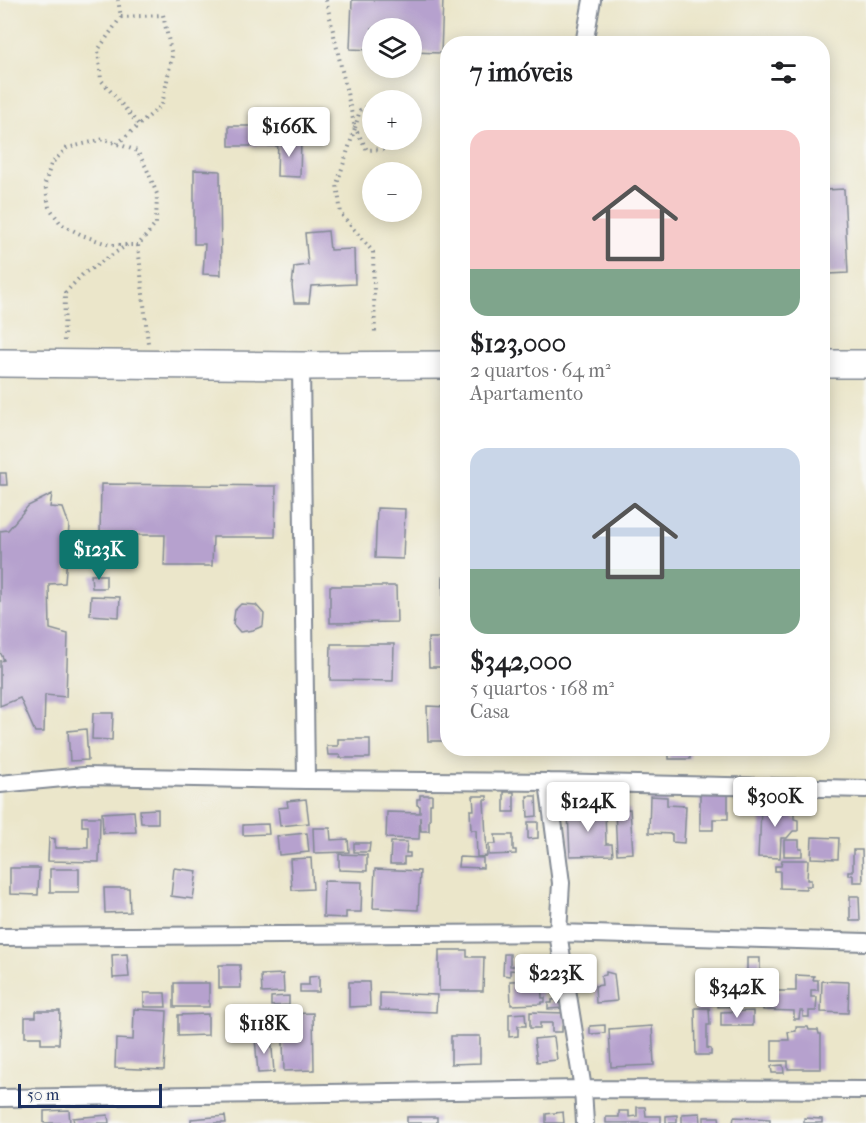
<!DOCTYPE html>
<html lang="pt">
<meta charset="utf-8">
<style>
:root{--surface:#fff;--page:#f6f6f6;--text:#202124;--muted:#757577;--accent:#0f766e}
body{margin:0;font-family:"IM FELL French Canon",serif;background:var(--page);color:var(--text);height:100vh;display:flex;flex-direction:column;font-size:22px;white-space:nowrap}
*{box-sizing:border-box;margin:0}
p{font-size:20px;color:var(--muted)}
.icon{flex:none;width:33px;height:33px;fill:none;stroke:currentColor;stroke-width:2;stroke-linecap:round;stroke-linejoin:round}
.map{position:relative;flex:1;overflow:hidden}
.sheet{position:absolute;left:440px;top:36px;width:390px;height:720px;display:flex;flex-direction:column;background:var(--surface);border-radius:24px;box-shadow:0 3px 15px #0003}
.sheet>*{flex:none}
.controls{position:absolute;left:362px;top:18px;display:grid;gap:12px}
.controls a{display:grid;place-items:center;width:60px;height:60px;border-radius:50%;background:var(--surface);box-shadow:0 3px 15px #0003;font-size:30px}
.scale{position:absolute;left:18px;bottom:15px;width:144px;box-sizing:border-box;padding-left:6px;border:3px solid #1b2f5e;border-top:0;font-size:16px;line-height:21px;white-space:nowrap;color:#1b2f5e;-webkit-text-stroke:4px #f6f6f2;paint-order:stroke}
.price{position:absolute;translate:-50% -51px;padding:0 14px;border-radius:6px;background:#fff;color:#222;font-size:20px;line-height:39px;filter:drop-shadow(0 2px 3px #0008)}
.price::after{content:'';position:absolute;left:50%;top:36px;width:18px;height:14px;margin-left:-9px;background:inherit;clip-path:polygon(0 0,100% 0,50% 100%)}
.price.current{background:var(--accent);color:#fff}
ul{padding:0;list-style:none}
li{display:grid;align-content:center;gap:12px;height:318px;padding:0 30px}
li span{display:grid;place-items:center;height:186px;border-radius:18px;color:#555}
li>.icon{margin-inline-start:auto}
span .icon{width:108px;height:108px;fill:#fffc;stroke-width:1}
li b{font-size:26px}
h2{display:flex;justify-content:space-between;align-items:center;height:72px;padding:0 30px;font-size:26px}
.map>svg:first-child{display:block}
.building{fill:#b6a1ce}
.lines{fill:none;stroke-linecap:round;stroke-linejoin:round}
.minor-casing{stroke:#838a94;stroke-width:20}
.primary-casing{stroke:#838a94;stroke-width:30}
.path{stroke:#838a94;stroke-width:4;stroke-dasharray:1.5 4.5;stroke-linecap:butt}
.minor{stroke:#fff;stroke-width:16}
.primary{stroke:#fff;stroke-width:27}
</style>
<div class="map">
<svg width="866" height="1123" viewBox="0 0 866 1123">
<rect width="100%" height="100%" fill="#f6f6f2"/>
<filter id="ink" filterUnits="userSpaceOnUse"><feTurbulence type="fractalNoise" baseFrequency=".0167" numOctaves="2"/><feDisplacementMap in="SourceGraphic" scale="12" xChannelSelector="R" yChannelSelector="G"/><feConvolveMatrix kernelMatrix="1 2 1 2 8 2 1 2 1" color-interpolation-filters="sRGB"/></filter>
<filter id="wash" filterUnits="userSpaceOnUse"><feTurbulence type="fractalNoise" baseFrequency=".008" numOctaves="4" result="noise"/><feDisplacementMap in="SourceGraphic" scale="24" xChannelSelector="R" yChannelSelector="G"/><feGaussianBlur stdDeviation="1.35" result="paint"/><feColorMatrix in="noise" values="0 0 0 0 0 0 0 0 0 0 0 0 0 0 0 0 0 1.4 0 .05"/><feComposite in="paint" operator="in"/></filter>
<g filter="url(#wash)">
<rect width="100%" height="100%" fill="#ebe6ca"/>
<g id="blocks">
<!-- building -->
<path class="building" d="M 352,0 L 443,0 L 441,53 L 411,52 L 411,28 L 372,28 L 372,50 L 350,49 Z
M 229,126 L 277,126 L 277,146 L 229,146 Z
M 278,138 L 301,139 L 300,177 L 277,176 Z
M 194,170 L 220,171 L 221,275 L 203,274 L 205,244 L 194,244 Z
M 844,189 L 848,273 L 829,274 L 825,190 Z
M 328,231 L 330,250 L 354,249 L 355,284 L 311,286 L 309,303 L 294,303 L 292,286 L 294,267 L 308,265 L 305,233 Z
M 0,473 L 6,473 L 7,485 L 0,485 Z
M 101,484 L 276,486 L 275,537 L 213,537 L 212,566 L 164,566 L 165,535 L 100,535 Z
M 52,494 L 50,507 L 63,508 L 69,525 L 65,583 L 49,584 L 50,629 L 68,634 L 66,697 L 45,695 L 44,732 L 35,732 L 20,698 L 0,706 L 0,661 L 4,660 L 0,652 L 0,531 L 8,530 L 28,506 Z
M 377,508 L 405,509 L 403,559 L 375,558 Z
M 91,575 L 106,575 L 106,588 L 92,588 Z
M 443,577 L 447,577 L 447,667 L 429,667 L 428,638 L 443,638 Z
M 330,586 L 396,586 L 397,622 L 330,623 Z
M 91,596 L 120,597 L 119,617 L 90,615 Z
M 241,604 L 256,605 L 264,614 L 263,626 L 253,630 L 240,632 L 233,624 L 235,610 Z
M 331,644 L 394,644 L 393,681 L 330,680 Z
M 427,706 L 447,707 L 447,741 L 428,741 Z
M 93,713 L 113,713 L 112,740 L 92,739 Z
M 86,729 L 88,760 L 70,761 L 68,731 Z
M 338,739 L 370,739 L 370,758 L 340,758 L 340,755 L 328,755 L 327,746 L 338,746 Z
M 669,748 L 690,748 L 690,759 L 669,759 Z
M 504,792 L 514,792 L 514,812 L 504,812 Z
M 700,794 L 728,794 L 728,819 L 713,819 L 713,830 L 700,830 Z
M 420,795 L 432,795 L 432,804 L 430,804 L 430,820 L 429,820 L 429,831 L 421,831 L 420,817 L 419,839 L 386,838 L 387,812 L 420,813 L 420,806 L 417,805 L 417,799 L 420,799 Z
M 473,796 L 487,796 L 487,800 L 484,800 L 487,856 L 477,857 L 476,830 L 471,830 L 470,810 L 474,810 Z
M 527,796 L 536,796 L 537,816 L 528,817 Z
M 650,796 L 667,797 L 667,805 L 686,806 L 684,843 L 672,842 L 672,834 L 649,833 Z
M 306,799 L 309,823 L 280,826 L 278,808 L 288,807 L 287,801 Z
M 781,800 L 791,800 L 788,811 L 794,811 L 794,819 L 798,820 L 798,831 L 793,831 L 787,838 L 781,838 L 780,858 L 758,857 L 759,836 L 760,836 L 761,804 L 780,804 Z
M 605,808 L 606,844 L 612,844 L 613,855 L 570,856 L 568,811 Z
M 158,809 L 158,823 L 141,823 L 140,810 Z
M 630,809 L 633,853 L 617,854 L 615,810 Z
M 134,811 L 136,832 L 103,833 L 102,813 Z
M 82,817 L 100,817 L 99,862 L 48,861 L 49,838 L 55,839 L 55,848 L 88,848 L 88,826 L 82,826 Z
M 528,822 L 538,822 L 538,838 L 528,839 Z
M 268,824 L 269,834 L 243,835 L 243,825 Z
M 313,828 L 330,828 L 331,840 L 348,839 L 349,852 L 314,853 Z
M 307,833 L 309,852 L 279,855 L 277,836 Z
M 495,835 L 513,835 L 513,850 L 516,850 L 516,854 L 489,855 L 489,844 L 496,844 Z
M 812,837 L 839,838 L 838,859 L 811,858 Z
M 784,840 L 799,840 L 799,849 L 802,849 L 802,856 L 784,856 Z
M 391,842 L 407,842 L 406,853 L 410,853 L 410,857 L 404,857 L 404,864 L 390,864 Z
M 354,843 L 370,843 L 369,852 L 354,852 Z
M 853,850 L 862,850 L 863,882 L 853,882 L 853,875 L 848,875 L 848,871 L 853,871 Z
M 339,854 L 367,855 L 367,871 L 339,870 Z
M 459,857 L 483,858 L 483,868 L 458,867 Z
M 311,858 L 313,889 L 292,890 L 290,859 Z
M 782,860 L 808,860 L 807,880 L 811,880 L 811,886 L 806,886 L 806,889 L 780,888 L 780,871 L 775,871 L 775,866 L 781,866 Z
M 10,868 L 39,868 L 38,895 L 10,894 Z
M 174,868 L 197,871 L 193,899 L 171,896 Z
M 50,869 L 79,869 L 79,892 L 50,892 Z
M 375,869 L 420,871 L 418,910 L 373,908 Z
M 324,881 L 362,882 L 361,912 L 346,912 L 346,918 L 323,917 Z
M 104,888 L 129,888 L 130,912 L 105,913 Z
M 850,896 L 859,896 L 860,921 L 850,921 Z
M 439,950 L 467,950 L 467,957 L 484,957 L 483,991 L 439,991 Z
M 127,954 L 129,977 L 113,978 L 112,955 Z
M 504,954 L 510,954 L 510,966 L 520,966 L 520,971 L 510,970 L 510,976 L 503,975 Z
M 747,958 L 760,958 L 760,989 L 747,989 Z
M 219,965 L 240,965 L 241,988 L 219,988 Z
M 606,972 L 614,974 L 617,1001 L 596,1003 L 595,986 L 602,985 L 601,976 L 606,975 Z
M 283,974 L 284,992 L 262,993 L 261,975 Z
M 796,975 L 814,976 L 813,980 L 818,980 L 818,990 L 811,990 L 811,997 L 817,997 L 816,1011 L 809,1011 L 809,1017 L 803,1017 L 803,1011 L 800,1011 L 799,1019 L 794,1019 L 794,1011 L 763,1010 L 763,1006 L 718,1007 L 718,992 L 751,992 L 752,994 L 762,994 L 762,991 L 796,991 Z
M 319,976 L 319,992 L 300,992 L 300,985 L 309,985 L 309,977 Z
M 541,980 L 542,998 L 545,998 L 545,1002 L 542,1002 L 541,1004 L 511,1005 L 510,981 Z
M 822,981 L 849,982 L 848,1013 L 821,1012 Z
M 349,982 L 369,982 L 370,1006 L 349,1007 Z
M 174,983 L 209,983 L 209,1007 L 174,1007 Z
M 144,993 L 165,993 L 166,1007 L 144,1007 Z
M 380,993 L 437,995 L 436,1012 L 380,1010 Z
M 289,996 L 289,1005 L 271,1006 L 271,997 Z
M 558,999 L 558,1003 L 564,1003 L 565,1008 L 548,1009 L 548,1003 L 552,1003 L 552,1000 Z
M 695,1008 L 709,1008 L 710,1025 L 707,1025 L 707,1048 L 711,1049 L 711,1055 L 696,1055 Z
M 134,1009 L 167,1011 L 164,1070 L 115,1068 L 116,1039 L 133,1040 Z
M 36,1011 L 60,1011 L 59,1044 L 41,1044 L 41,1037 L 25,1037 L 25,1017 L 36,1017 Z
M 753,1011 L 753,1026 L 721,1026 L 721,1012 Z
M 530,1012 L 566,1013 L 566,1026 L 562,1026 L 562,1032 L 552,1032 L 552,1023 L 540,1023 L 540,1028 L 530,1028 Z
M 313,1013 L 314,1070 L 284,1071 L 282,1014 Z
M 525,1013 L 526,1026 L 518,1026 L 518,1036 L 509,1037 L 509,1014 Z
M 208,1014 L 208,1035 L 178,1036 L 178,1015 Z
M 605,1025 L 605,1033 L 590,1034 L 590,1026 Z
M 652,1026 L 654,1065 L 611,1067 L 609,1029 Z
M 796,1027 L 808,1027 L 809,1030 L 818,1030 L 819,1034 L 821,1034 L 821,1069 L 788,1069 L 788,1061 L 772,1061 L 772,1040 L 789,1040 L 788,1032 L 796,1031 Z
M 451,1036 L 480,1036 L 480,1063 L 451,1064 Z
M 271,1037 L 274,1072 L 258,1073 L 255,1038 Z
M 554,1037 L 557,1060 L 537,1062 L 534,1039 Z
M 783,1065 L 784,1073 L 772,1073 L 771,1066 Z
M 637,1107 L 645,1107 L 646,1116 L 661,1116 L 661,1123 L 606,1123 L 606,1117 L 619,1117 L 619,1111 L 629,1111 L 629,1117 L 637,1116 Z
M 69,1110 L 70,1123 L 44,1123 L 44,1111 Z
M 563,1112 L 564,1123 L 546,1123 L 546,1114 Z
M 700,1113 L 701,1123 L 682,1123 L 682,1114 Z
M 108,1115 L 109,1123 L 74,1123 L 73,1118 Z
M 677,1115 L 677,1123 L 666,1123 L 666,1116 Z
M 225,1116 L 226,1123 L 191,1123 L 191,1119 Z
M 407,1117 L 437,1117 L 437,1123 L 407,1123 Z
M 704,1117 L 719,1117 L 720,1123 L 704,1123 Z
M 734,1117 L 770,1119 L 770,1123 L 733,1123 Z
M 804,1118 L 822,1119 L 822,1123 L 804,1123 Z"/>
</g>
</g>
<g filter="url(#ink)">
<use href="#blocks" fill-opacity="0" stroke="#838a94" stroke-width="1.5"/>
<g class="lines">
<!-- minor casing -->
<g class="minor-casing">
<path id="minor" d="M 584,44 L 592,0
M 301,366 L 306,780
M 548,782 L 561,883 L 558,933 L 583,1089 L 585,1123
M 0,784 L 84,776 L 306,780 L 548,782 L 866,789
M 0,937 L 558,933 L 866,942
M 0,1098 L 583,1089 L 866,1090"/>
</g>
<!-- primary casing -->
<g class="primary-casing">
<path id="primary" d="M 0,363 L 301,366 L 447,365
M 822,364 L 866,364"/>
</g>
<!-- path -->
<path class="path" d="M 326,0 L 355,128 L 337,184 L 341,214 L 373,252 L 375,335
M 121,17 L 98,50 L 101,80 L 139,125
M 372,105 L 360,110 L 355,128 L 367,150 L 385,149 L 388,140
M 117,144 L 162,105 L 172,56 L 163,15 L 121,17 L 118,0
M 138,245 L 110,245 L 82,235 L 61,224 L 49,207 L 45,184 L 51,164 L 67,148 L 104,139 L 137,151 L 146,167 L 157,194 L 156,224 L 138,245 L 148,343
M 64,341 L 65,293 L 83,274 L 127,245"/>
<!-- minor -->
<use href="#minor" class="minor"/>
<!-- primary -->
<use href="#primary" class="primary"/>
</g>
</g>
</svg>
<div class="controls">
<a><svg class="icon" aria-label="layers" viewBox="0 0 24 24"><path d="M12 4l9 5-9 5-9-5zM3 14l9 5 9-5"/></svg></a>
<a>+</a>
<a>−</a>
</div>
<div class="scale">50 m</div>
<b class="price" style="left:289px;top:158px">$166K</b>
<b class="price current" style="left:99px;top:581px">$123K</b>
<b class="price" style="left:775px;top:828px">$300K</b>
<b class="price" style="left:588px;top:833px">$124K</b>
<b class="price" style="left:556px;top:1005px">$223K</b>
<b class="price" style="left:737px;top:1019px">$342K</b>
<b class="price" style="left:264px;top:1055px">$118K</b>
<section class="sheet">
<h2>7 imóveis<svg class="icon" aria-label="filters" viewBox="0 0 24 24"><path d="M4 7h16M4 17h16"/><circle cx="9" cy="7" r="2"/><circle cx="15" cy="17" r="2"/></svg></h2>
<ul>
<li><span style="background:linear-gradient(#f6c9c9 75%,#7fa58c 0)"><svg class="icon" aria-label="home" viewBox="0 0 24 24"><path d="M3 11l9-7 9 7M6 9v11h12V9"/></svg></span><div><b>$123,000</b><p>2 quartos · 64 m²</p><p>Apartamento</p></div></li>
<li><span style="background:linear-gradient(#c9d6e8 65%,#7fa58c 0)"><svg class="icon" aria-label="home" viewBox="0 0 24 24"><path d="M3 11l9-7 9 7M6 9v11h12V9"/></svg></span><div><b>$342,000</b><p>5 quartos · 168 m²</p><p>Casa</p></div></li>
</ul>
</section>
</div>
